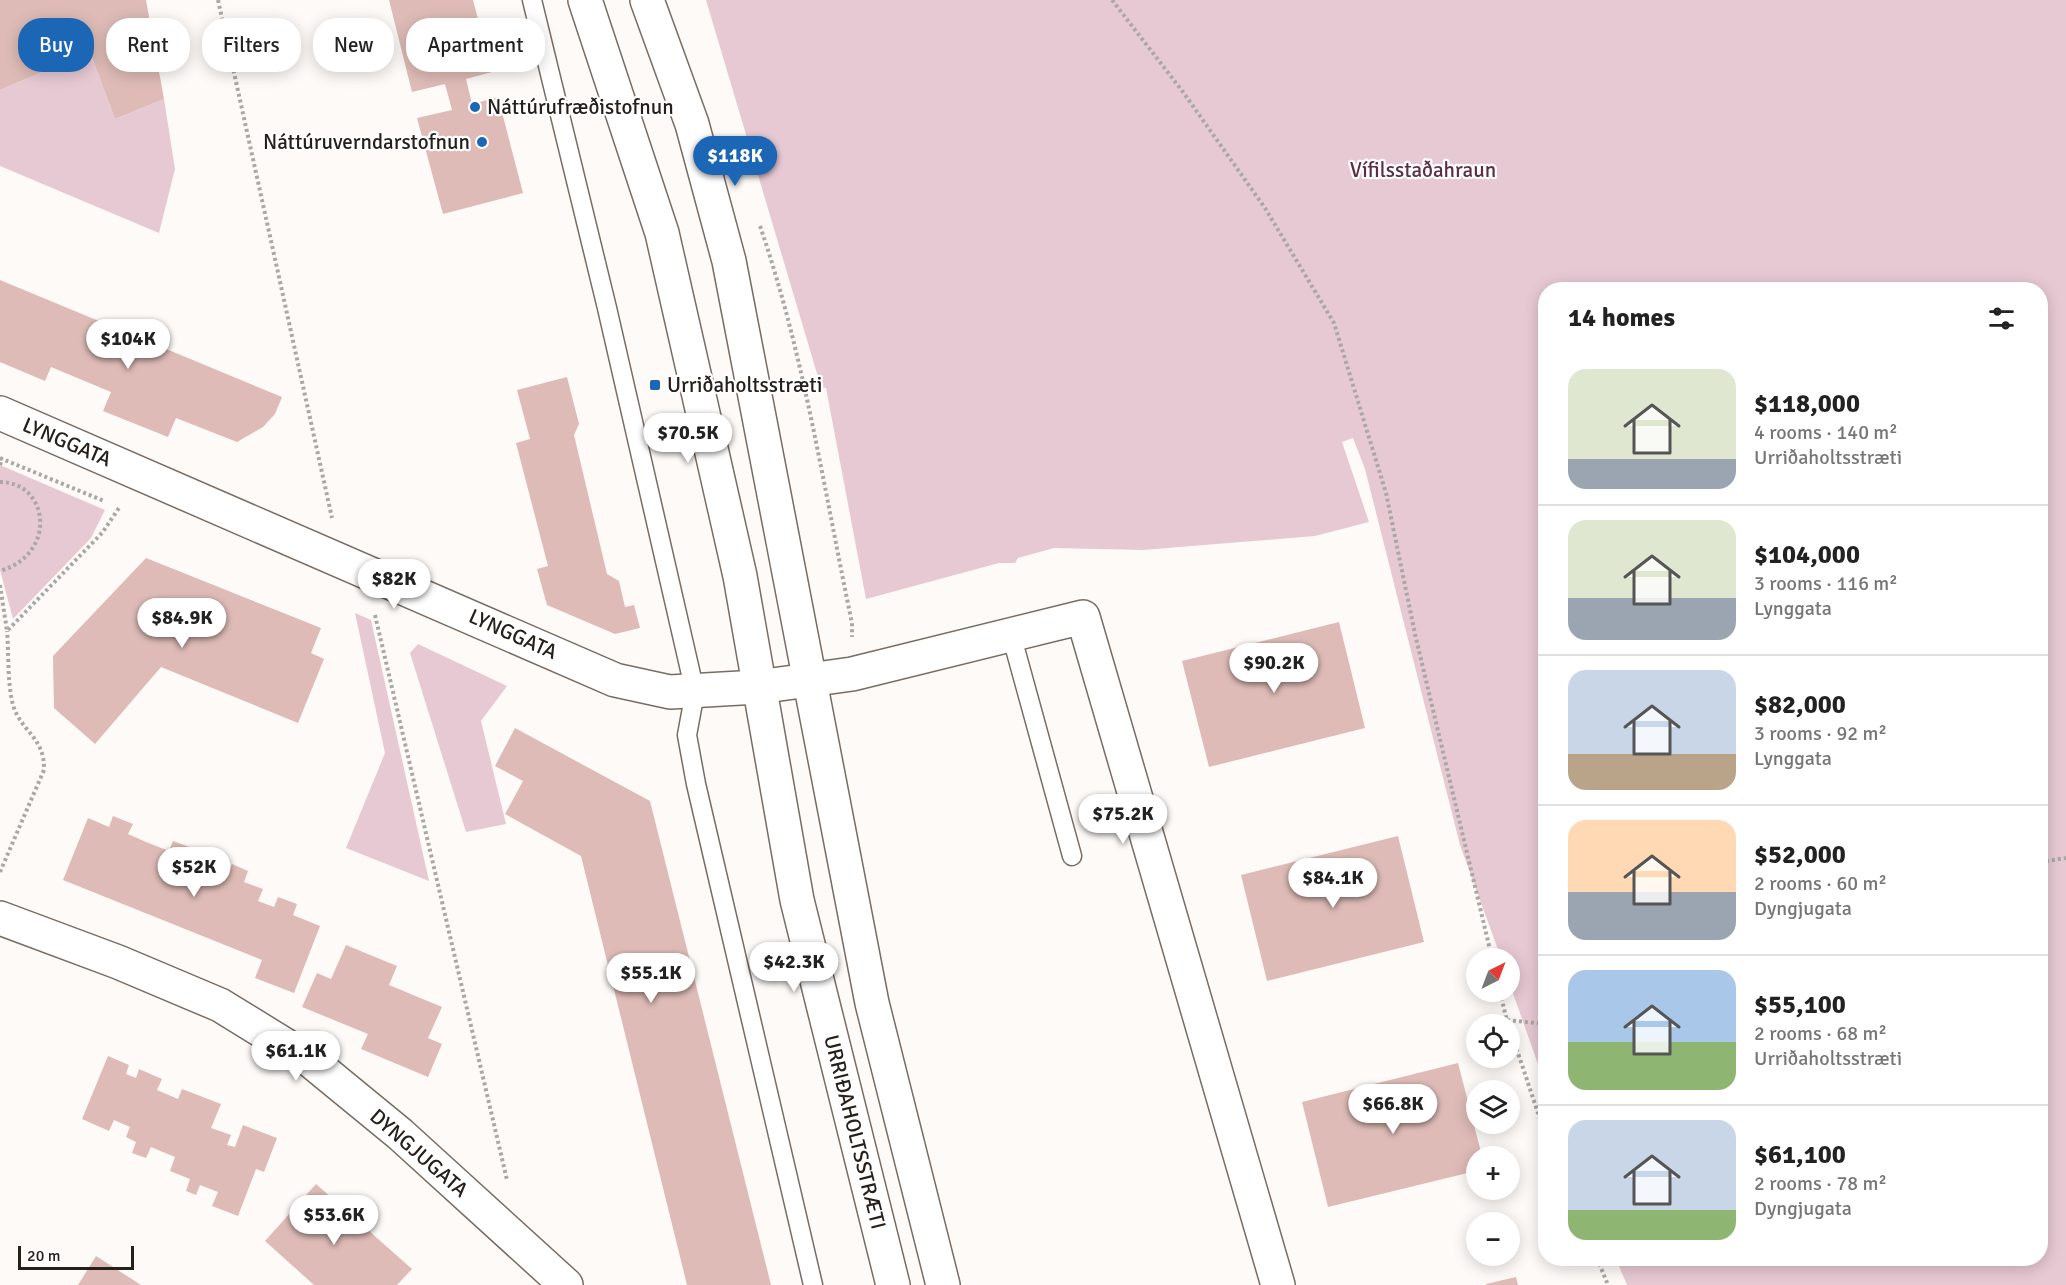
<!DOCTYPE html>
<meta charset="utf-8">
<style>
:root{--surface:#fff;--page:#f2f2f2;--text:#222;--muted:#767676;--line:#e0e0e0;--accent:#1b66b5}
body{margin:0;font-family:Signika,sans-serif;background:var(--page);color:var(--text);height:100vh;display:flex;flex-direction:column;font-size:22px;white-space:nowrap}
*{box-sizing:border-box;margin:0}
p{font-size:20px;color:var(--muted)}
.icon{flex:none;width:33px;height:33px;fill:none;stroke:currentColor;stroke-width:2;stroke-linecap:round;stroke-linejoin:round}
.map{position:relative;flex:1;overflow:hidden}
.details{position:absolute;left:1538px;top:282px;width:510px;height:984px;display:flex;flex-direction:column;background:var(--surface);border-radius:24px;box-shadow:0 3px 15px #0003}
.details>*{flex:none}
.guide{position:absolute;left:18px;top:18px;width:570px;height:54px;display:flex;gap:12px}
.needle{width:39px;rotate:42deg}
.buttons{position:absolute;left:1466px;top:948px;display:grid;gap:12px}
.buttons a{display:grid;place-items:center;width:54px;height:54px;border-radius:50%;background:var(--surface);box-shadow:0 3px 15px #0003;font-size:30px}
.scale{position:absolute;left:18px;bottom:15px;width:116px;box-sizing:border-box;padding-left:6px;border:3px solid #25201c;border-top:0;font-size:16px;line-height:21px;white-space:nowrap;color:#25201c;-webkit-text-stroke:4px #fff;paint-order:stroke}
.price{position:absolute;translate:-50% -51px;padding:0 14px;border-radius:21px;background:#fff;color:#222;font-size:20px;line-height:39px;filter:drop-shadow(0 2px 3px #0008)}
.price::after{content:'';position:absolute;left:50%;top:36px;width:18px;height:14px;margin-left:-9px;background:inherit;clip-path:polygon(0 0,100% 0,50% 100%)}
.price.selected{background:var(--accent);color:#fff}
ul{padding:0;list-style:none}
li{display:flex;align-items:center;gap:18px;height:150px;padding:0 30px}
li+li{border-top:2px solid var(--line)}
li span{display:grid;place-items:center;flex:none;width:168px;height:120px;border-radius:18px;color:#555}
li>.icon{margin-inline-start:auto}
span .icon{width:72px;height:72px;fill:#fffc;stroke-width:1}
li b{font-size:26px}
h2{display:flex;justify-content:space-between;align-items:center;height:72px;padding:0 30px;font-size:26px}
.chip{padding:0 21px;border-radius:24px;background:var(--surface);box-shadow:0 3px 15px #0003;font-size:21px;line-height:54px}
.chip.selected{background:var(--accent);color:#fff}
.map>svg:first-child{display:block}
.green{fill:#e7c9d3}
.building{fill:#debbb6}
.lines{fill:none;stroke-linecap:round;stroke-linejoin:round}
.service-casing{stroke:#796c62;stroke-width:21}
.minor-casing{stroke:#796c62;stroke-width:36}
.tertiary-casing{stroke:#796c62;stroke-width:36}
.path{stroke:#aba7a5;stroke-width:4;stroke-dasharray:3 3;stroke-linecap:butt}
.service{stroke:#fff;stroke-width:18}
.minor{stroke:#fff;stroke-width:33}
.tertiary{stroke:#fff;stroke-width:33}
.poi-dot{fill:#1b66b5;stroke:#fff;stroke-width:2}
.labels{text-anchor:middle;stroke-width:4.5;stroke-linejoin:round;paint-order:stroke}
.poi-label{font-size:21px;fill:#25201c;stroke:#fff;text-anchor:start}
.park-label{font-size:21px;fill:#5c2e41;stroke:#fff}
.street-label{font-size:21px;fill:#25201c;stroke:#fff}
</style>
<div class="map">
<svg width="2066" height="1285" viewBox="0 0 2066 1285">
<rect width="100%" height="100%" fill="#fdfaf8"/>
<!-- green -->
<path class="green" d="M 706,0 L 2066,0 L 2066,1285 L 1627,1285 L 1616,1259 L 2040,1258 L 2040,290 L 1545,290 L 1545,1084 L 1509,982 L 1509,958 L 1501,958 L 1460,845 L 1365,469 L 1353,438 L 1342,442 L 1369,522 L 1315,536 L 1143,550 L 1054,548 L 1018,558 L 1015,563 L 999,563 L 866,599 L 826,388 L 821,387 Z
M 90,52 L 115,119 L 164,99 L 175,169 L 159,233 L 0,166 L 0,90 Z
M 0,465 L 105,510 L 91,538 L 13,619 L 0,570 Z
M 355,613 L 371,620 L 429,881 L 346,848 L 385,753 Z
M 418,644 L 507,686 L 481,721 L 506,824 L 466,832 L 410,653 Z"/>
<!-- building -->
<path class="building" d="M 0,0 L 146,0 L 164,99 L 115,119 L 90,52 L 0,90 Z
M 389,0 L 473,0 L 492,72 L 466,79 L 472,104 L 498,97 L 523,193 L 443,214 L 417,118 L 452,110 L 445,84 L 412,92 Z
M 0,280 L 282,397 L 275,414 L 263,427 L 237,442 L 176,418 L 168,437 L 103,411 L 111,392 L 51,367 L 45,381 L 0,362 Z
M 567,377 L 579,424 L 574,435 L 607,574 L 619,581 L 625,607 L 634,605 L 640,628 L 615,634 L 547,605 L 537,569 L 548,566 L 516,443 L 530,439 L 517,390 Z
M 146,558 L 321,628 L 311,653 L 324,659 L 298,723 L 161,667 L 95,744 L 54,708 L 53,656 Z
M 1339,622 L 1365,728 L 1209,767 L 1182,661 Z
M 515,728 L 650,801 L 771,1285 L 687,1285 L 581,856 L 505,814 L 523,781 L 495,766 Z
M 113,816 L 133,824 L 128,834 L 146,842 L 169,851 L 173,841 L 192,848 L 188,859 L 227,874 L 232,864 L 248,871 L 244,882 L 263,889 L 258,901 L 274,907 L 278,897 L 297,904 L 293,915 L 320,926 L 294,993 L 255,978 L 262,960 L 63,880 L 88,818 L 109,827 Z
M 1398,836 L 1424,942 L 1267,981 L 1241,875 Z
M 346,945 L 397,966 L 389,985 L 442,1007 L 428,1038 L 442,1044 L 428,1077 L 361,1049 L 368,1034 L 302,1007 L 317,973 L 331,979 Z
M 108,1056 L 129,1065 L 126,1074 L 136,1078 L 139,1069 L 162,1079 L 157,1090 L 178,1099 L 182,1089 L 221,1104 L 211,1128 L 231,1135 L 227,1145 L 235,1147 L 243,1125 L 277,1138 L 264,1172 L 256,1169 L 238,1216 L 212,1206 L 218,1192 L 200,1185 L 196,1195 L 186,1191 L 190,1179 L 170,1171 L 175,1157 L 151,1147 L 146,1158 L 132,1153 L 136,1142 L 126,1137 L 130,1127 L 114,1120 L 109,1131 L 82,1119 Z
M 1458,1063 L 1482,1156 L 1476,1156 L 1476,1171 L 1328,1207 L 1302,1102 Z
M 316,1184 L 412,1269 L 397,1285 L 314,1285 L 265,1241 Z
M 96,1256 L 141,1285 L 78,1285 Z
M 1516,1277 L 1518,1285 L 1486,1285 L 1486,1284 Z"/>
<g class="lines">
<!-- service casing -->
<g class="service-casing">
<path id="service" d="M 532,0 L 607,308 L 695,692 L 687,735 L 696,784 L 813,1285
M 1011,634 L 1072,856"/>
</g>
<!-- minor casing -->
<g class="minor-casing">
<path id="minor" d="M 0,413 L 615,680 L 670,692 L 758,687 L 809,680 L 852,674 L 1083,617 L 1278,1285
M 0,918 L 118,962 L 220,1005 L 311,1061 L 400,1134 L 566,1285"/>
</g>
<!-- tertiary casing -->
<g class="tertiary-casing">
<path id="tertiary" d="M 585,0 L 662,233 L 740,576 L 797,900 L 893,1285
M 647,0 L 692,124 L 729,261 L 872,1003 L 943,1285"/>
</g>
<!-- path -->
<path class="path" d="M 218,0 L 332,518
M 1112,0 L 1183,92 L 1265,208 L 1334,323 L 1386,493 L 1415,634 L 1492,958
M 760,226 C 804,354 824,490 852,623 L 852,637
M 0,458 L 104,501
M 0,465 L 2,459
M 0,482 C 49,482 58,554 0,571
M 0,585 L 7,631 L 102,533 L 119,508 L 117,507
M 375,615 L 507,1180
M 2040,862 L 2066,858
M 0,872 L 44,770 C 45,737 21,732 13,705 C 7,682 9,654 7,631
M 1500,992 L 1507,1021
M 1507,1020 L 1545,1024
M 1509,1026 L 1545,1134
M 1597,1258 L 1608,1285"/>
<!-- service -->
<use href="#service" class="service"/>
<!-- minor -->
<use href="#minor" class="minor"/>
<!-- tertiary -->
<use href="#tertiary" class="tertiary"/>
</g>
<!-- markers -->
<g class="poi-dot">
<circle cx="475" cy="107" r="6"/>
<circle cx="482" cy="142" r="6"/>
<rect x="649" y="379" width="12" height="12" rx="3"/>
</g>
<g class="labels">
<!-- poi labels -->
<g class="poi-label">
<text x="487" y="114">Náttúrufræðistofnun</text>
<text x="470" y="149" text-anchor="end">Náttúruverndarstofnun</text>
<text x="667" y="392">Urriðaholtsstræti</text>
</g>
<!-- park labels -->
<g class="park-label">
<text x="1423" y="177">Vífilsstaðahraun</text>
</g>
<!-- street labels -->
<g class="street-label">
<text transform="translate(67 442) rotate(23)" y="7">LYNGGATA</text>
<text transform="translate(513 634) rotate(24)" y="7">LYNGGATA</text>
<text transform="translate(855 1132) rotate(76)" y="7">URRIÐAHOLTSSTRÆTI</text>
<text transform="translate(419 1153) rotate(41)" y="7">DYNGJUGATA</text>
</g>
</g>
</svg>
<div class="buttons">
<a><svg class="needle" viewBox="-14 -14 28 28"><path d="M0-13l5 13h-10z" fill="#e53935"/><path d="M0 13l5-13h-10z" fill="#767676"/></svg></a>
<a><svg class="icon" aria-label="locate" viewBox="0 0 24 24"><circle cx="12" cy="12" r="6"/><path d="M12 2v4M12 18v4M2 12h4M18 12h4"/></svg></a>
<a><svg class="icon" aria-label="layers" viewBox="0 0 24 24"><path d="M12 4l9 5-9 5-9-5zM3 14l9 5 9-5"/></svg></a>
<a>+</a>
<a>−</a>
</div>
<div class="scale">20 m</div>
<b class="price selected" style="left:735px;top:187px">$118K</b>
<b class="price" style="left:128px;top:370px">$104K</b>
<b class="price" style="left:688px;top:464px">$70.5K</b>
<b class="price" style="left:394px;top:610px">$82K</b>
<b class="price" style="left:182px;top:649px">$84.9K</b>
<b class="price" style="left:1274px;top:694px">$90.2K</b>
<b class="price" style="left:1123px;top:845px">$75.2K</b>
<b class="price" style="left:194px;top:898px">$52K</b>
<b class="price" style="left:1333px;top:909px">$84.1K</b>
<b class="price" style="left:794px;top:993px">$42.3K</b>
<b class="price" style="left:651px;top:1004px">$55.1K</b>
<b class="price" style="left:296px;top:1082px">$61.1K</b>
<b class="price" style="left:1393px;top:1135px">$66.8K</b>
<b class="price" style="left:334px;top:1246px">$53.6K</b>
<div class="guide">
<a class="chip selected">Buy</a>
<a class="chip">Rent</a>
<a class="chip">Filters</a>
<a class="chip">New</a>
<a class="chip">Apartment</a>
</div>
<section class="details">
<h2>14 homes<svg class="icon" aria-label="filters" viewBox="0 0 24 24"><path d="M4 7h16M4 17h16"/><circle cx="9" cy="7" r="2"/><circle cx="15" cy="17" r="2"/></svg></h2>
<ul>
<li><span style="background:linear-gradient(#dfe7d0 75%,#9aa5b1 0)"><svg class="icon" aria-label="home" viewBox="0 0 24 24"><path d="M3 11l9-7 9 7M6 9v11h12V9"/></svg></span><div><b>$118,000</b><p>4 rooms · 140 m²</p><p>Urriðaholtsstræti</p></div></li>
<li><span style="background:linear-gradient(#dfe7d0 65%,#9aa5b1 0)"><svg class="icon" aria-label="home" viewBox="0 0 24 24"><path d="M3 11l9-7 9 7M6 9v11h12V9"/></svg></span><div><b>$104,000</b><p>3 rooms · 116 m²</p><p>Lynggata</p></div></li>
<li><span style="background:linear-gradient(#c9d6e8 70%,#b9a48a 0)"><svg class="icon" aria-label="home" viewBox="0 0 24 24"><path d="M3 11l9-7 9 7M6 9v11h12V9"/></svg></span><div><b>$82,000</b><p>3 rooms · 92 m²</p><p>Lynggata</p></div></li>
<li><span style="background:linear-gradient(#ffd9b3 60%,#9aa5b1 0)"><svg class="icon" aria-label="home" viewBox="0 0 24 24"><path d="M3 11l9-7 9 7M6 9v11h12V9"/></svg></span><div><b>$52,000</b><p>2 rooms · 60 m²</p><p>Dyngjugata</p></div></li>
<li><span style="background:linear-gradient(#a9c7e8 60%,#8fb573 0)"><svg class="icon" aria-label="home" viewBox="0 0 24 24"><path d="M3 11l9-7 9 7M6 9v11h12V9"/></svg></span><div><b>$55,100</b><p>2 rooms · 68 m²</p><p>Urriðaholtsstræti</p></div></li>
<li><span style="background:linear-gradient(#c9d6e8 75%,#8fb573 0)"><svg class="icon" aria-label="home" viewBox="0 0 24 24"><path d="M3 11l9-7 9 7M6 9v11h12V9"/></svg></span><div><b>$61,100</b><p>2 rooms · 78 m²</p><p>Dyngjugata</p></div></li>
</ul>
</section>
</div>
